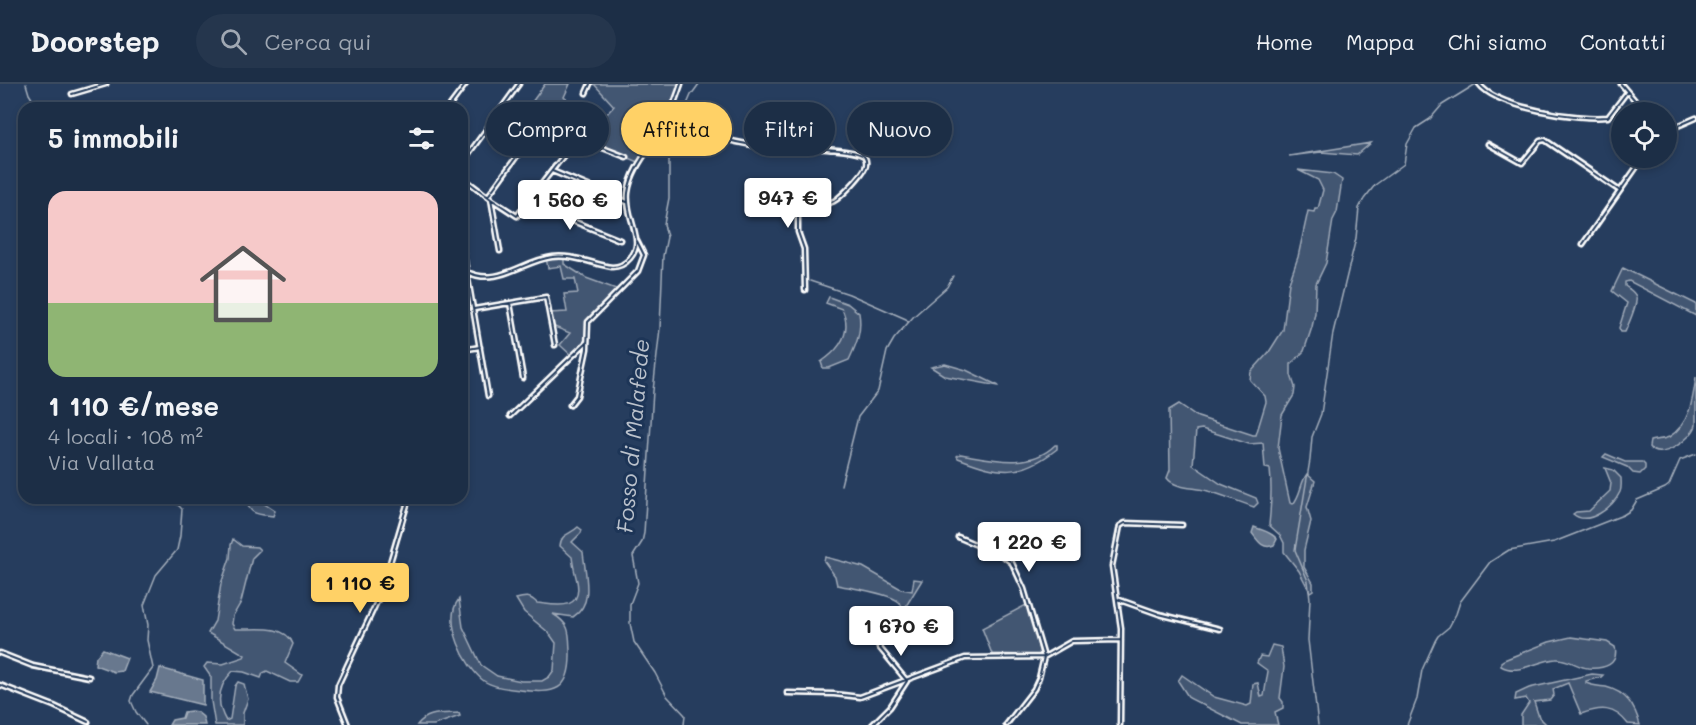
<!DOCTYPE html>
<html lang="it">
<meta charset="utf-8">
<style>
:root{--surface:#1c2e46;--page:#25364d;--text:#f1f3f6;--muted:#a0a8b3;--line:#3a4a5f;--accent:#ffd166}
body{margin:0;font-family:Mali,sans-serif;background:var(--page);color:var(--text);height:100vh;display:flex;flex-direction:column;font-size:22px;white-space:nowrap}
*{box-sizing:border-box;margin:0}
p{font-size:20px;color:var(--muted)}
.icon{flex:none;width:33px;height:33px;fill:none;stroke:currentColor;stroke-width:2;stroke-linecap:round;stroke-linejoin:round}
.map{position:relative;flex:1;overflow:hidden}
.sheet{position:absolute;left:18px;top:18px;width:450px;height:402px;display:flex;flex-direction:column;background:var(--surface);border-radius:18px;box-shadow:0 3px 9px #0003,0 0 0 2px var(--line)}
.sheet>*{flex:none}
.top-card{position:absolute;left:486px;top:18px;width:570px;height:54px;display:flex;gap:12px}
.buttons{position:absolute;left:1611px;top:18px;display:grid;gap:12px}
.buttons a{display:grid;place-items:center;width:66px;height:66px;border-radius:50%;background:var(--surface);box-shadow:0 3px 9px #0003,0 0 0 2px var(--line);font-size:30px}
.price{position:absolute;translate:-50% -51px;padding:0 14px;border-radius:6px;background:#fff;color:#222;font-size:20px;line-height:39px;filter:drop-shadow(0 2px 3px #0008)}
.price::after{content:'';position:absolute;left:50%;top:36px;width:18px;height:14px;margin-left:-9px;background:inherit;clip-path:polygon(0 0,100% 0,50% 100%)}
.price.current{background:var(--accent);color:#111}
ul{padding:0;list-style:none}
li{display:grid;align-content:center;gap:12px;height:318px;padding:0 30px}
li+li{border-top:2px solid var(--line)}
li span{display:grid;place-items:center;height:186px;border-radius:18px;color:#555}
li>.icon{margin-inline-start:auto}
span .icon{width:108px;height:108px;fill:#fffc;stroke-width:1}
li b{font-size:26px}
h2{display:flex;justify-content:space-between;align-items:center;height:72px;padding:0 30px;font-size:26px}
.tag{padding:0 21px;border-radius:27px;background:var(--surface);box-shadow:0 3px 9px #0003,0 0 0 2px var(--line);font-size:21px;line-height:54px}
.tag.current{background:var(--accent);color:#111}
header{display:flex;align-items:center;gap:36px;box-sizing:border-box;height:84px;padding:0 30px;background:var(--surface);border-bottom:2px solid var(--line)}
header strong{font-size:28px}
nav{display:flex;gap:33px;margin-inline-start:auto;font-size:21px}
.search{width:420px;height:54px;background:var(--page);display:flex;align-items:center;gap:15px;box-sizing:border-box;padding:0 21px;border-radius:33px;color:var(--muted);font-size:22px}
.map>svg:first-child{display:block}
.green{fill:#425672;stroke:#a0aab8;stroke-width:1.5}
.water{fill:#67788e;stroke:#a4aebb;stroke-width:1.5}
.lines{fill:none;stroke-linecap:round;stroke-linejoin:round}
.stream{stroke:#a4aebb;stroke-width:1.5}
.street-casing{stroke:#fff;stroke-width:7}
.street{stroke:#1d3557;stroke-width:2}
.labels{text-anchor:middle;stroke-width:6;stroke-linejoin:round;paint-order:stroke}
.water-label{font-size:22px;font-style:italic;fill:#bbc2cc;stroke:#1d3557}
</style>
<header>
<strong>Doorstep</strong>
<div class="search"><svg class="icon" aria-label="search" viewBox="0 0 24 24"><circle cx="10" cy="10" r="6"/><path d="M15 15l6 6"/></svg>Cerca qui</div>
<nav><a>Home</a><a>Mappa</a><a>Chi siamo</a><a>Contatti</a></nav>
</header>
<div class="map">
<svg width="1696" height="641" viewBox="0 0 1696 641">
<rect width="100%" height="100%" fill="#263d5e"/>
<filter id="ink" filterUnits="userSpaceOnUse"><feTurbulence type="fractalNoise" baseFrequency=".0167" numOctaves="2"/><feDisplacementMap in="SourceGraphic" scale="12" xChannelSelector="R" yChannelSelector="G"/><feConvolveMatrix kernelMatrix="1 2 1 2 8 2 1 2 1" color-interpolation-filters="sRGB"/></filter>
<g filter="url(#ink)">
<!-- green -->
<path class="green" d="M 545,0 L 570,0 L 564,13 L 597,41 L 614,22 L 594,0 L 681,0 L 666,39 L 640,79 L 581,54 L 578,53 L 569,63 L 553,52 L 562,38 L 527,25 Z
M 1371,59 L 1357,71 L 1321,68 L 1289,72 Z
M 1298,86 L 1333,90 L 1342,96 L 1337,128 L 1333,136 L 1326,179 L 1316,200 L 1315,229 L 1312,243 L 1304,267 L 1291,280 L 1291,291 L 1295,303 L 1294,311 L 1282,331 L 1278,364 L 1290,419 L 1293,420 C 1301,411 1300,399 1307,390 L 1315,397 L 1307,423 L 1311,437 L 1304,466 L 1304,483 L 1313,499 L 1313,506 L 1310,508 L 1299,487 L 1284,468 L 1284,459 L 1280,451 L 1269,441 C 1271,422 1272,404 1270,385 L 1265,384 L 1263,359 L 1249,360 L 1202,345 L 1196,346 L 1193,381 L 1221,400 L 1256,414 L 1258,419 L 1254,423 C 1239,418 1223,411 1208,407 C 1195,403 1175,405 1167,394 L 1170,386 L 1169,326 L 1179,320 L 1198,333 L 1253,351 L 1256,351 L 1266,318 L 1265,312 L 1250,296 L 1251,288 L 1269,268 L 1283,246 L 1289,199 L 1298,173 L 1308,127 L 1314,128 L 1315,125 L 1318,125 L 1323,106 L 1318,96 Z
M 564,173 L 564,180 L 586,194 L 619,206 L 588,238 L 587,258 L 572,272 L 560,261 L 570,249 L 552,242 L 549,229 L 567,228 L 564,210 L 578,209 L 575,195 L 564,195 L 561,182 L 548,184 L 546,174 Z
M 1623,184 L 1696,220 L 1696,232 L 1629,197 L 1625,198 L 1625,202 C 1629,205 1635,208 1636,213 C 1638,220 1628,241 1625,248 L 1621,248 L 1619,244 L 1627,219 L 1612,207 Z
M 829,213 L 848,220 L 859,229 C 862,247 857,259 849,276 L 829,284 L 823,284 L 821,278 C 840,265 853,248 842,225 L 826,219 Z
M 945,280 L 966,286 L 999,302 L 945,292 L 931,283 Z
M 1696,293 C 1696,308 1696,326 1696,341 C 1693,354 1659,379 1649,363 L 1650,357 C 1656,355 1663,356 1669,353 C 1690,340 1693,315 1696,293 Z
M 1055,361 L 1057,361 L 1057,365 C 1020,394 1000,390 958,374 L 957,372 L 960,370 C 991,375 1030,386 1055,361 Z
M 1606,370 L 1625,378 L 1642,378 L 1645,381 L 1645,385 L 1640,390 L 1633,389 L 1627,383 L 1603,373 Z
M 1605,384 L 1613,386 L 1621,394 C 1621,399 1622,403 1620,408 C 1613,423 1588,443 1573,430 L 1576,428 L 1589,427 L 1610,407 L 1611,399 Z
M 244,414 L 260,414 L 263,419 L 275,427 L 273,432 C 255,430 251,431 244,414 Z
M 578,443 L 582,446 L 581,449 L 572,458 L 583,468 C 585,490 595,519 573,533 L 553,530 C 571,541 569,548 570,568 C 571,608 554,610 520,606 C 509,605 493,603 484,597 C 465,583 442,537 459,515 L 463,543 L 481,581 L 497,592 L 521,597 L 542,597 L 549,593 L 554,586 L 556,559 L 549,549 L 524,528 L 516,515 C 526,512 530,512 537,519 C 556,521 583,528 577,497 C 575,489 573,482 572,473 L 560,462 C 561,449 570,451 578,443 Z
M 233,455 L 242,462 L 257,463 L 260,466 L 252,474 L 241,518 L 233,532 L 232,540 L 235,545 C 253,546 285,539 293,560 L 285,579 L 302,591 L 298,598 L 290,598 L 267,587 L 263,589 L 261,594 L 244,588 L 233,587 C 218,602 215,618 226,637 L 230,635 L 235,602 L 238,598 L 244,600 L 248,615 L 243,629 L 243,641 L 215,641 L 211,617 L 211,593 L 204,583 L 207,579 L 223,580 L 244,573 L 245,571 L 208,549 L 215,537 L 221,500 L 230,474 L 231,461 Z
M 825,473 L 863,483 L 901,505 L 912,507 L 914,495 L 922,496 L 903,527 C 902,522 903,521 899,518 C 889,509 851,504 837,501 L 835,492 L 824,477 Z
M 1028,520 L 1040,571 L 992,570 L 982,544 Z
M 1571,553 L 1607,558 L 1615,563 C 1619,581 1604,585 1588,584 C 1577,583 1568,574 1556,575 C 1538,576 1519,592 1501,582 L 1501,578 L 1504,576 L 1549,558 Z
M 1272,561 L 1281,563 L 1284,583 L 1280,614 L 1283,618 L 1283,624 L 1275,628 L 1278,641 L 1242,641 L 1189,614 L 1178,597 L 1182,591 L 1214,613 L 1247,622 L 1251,620 L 1253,600 L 1258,599 L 1261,613 L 1264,612 L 1268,587 L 1257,579 L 1260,572 L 1267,573 Z
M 1592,590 L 1603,591 L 1601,593 L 1586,597 L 1586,599 C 1592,602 1599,602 1606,603 C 1626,608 1635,622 1640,641 L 1628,640 C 1614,622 1601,623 1581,630 L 1568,599 L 1553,605 L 1554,611 L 1550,616 L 1534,618 L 1539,633 L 1547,641 L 1521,641 L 1521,631 L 1529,619 L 1526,614 L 1515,616 L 1516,610 L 1529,604 Z
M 459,629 L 460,632 L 434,641 L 417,641 C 428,627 442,630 459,629 Z"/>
<!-- water -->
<path class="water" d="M 1254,443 C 1263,447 1270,447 1277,455 L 1274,461 C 1263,466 1258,457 1252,449 Z
M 103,565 L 127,574 L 122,587 L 114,588 L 95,581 L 96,573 Z
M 160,584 L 203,596 L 203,621 L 150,608 L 157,596 Z
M 191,627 L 197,628 L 203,633 L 205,641 L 169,641 L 172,636 L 182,634 L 184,628 Z"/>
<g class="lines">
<!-- stream -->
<path class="stream" d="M 26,0 L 29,10 L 38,24
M 810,197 L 849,210 L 906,235 L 908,238
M 841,401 L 858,333 L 878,307 L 887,267 L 894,255 L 914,232 L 947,203 L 953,192
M 146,641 L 136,628 L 131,617 L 133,611 L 153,584 L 147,556 L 148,541 L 144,521 L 156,491 L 177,466 L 180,452 L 182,425 L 171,414
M 684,641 L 685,631 L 667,612 L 655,589 L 634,558 L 630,539 L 630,520 L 638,499 L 633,472 L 642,458 L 644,449 L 653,307 L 660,244 L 663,172 L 667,153 L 664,140 L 669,114 L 669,62 L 691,11 L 699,0
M 1318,641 L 1308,556 L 1310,515 L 1308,497 L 1295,466 L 1310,376 L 1312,353 L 1321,330 L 1333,249 L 1356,154 L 1359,124 L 1364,115 L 1375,101 L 1404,80 L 1407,60 L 1416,44 L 1430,35 L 1442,21 L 1476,0
M 1407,641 L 1417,615 L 1422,586 L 1435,557 L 1438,552 L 1449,543 L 1456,530 L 1460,518 L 1490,478 L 1509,466 L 1554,458 L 1623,431 L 1631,426 L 1637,416 L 1665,404 L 1669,401 L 1680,376 L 1696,370"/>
<!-- street casing -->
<g class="street-casing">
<path id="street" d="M 1479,0 C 1497,24 1579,36 1608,33 L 1627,8
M 1621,0 L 1645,28
M 586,9 L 590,0
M 72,10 L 106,0
M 448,24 L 466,0
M 667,36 C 697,48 726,57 757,62 C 781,65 848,62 864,72 C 866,76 867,76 866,81 C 865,89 841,113 834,117 C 822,123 806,118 798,129 L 798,148 L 804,165 L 805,206
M 1666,47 L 1696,34
M 1488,60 L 1522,79 L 1540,57 L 1545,56 L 1620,107
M 462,79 L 519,0
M 552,87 L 627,118
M 462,93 L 491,115 L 517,132 L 577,54 L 626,73
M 488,112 L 533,50
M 491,115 L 500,167
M 528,119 L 620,156
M 462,160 L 488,312
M 1583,160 L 1643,74
M 467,188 C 498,203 522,177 552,173 C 571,170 593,180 612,183 C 626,183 638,169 636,155 C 634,139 626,126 628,109 C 631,84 651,64 663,43 C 671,30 676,14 681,0
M 510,219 L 523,294
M 474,225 L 546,213 L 555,261
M 462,266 L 480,263
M 570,321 L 577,312 L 587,265 L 588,238 L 638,187 L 644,171 L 637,157
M 510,332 L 587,258
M 958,453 L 1003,472 L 1012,479 L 1024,505 L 1044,573 L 1039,594 L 1034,605 L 1006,641
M 1117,515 L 1159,530 L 1220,545
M 0,569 L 33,582 L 89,593
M 0,601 L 54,622 L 88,638
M 787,609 L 834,610 L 860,613 L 965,574 L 1044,573 L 1072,557 L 1121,556
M 348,641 L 337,613 L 338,601 L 381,509 L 409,414
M 872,641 L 890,623 L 907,597 L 879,563
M 1120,641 L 1121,544 L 1112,482 L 1120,442 L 1125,439 L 1182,441"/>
</g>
<!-- street -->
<use href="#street" class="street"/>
</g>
</g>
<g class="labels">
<!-- water labels -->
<g class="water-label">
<text transform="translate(633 352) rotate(-85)" y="8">Fosso di Malafede</text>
</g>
</g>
</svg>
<div class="buttons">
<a><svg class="icon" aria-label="locate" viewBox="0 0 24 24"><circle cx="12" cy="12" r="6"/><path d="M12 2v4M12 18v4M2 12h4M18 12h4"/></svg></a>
</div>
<b class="price" style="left:788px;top:145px">947 €</b>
<b class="price" style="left:570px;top:147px">1 560 €</b>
<b class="price" style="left:1029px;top:489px">1 220 €</b>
<b class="price current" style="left:360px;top:530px">1 110 €</b>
<b class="price" style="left:901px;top:573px">1 670 €</b>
<div class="top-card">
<a class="tag">Compra</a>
<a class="tag current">Affitta</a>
<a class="tag">Filtri</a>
<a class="tag">Nuovo</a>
</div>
<section class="sheet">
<h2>5 immobili<svg class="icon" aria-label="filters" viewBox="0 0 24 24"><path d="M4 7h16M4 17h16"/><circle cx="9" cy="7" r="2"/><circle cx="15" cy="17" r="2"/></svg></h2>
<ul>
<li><span style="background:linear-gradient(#f6c9c9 60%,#8fb573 0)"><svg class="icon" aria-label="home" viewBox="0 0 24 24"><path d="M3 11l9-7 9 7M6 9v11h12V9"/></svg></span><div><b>1 110 €/mese</b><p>4 locali · 108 m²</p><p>Via Vallata</p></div></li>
</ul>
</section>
</div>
